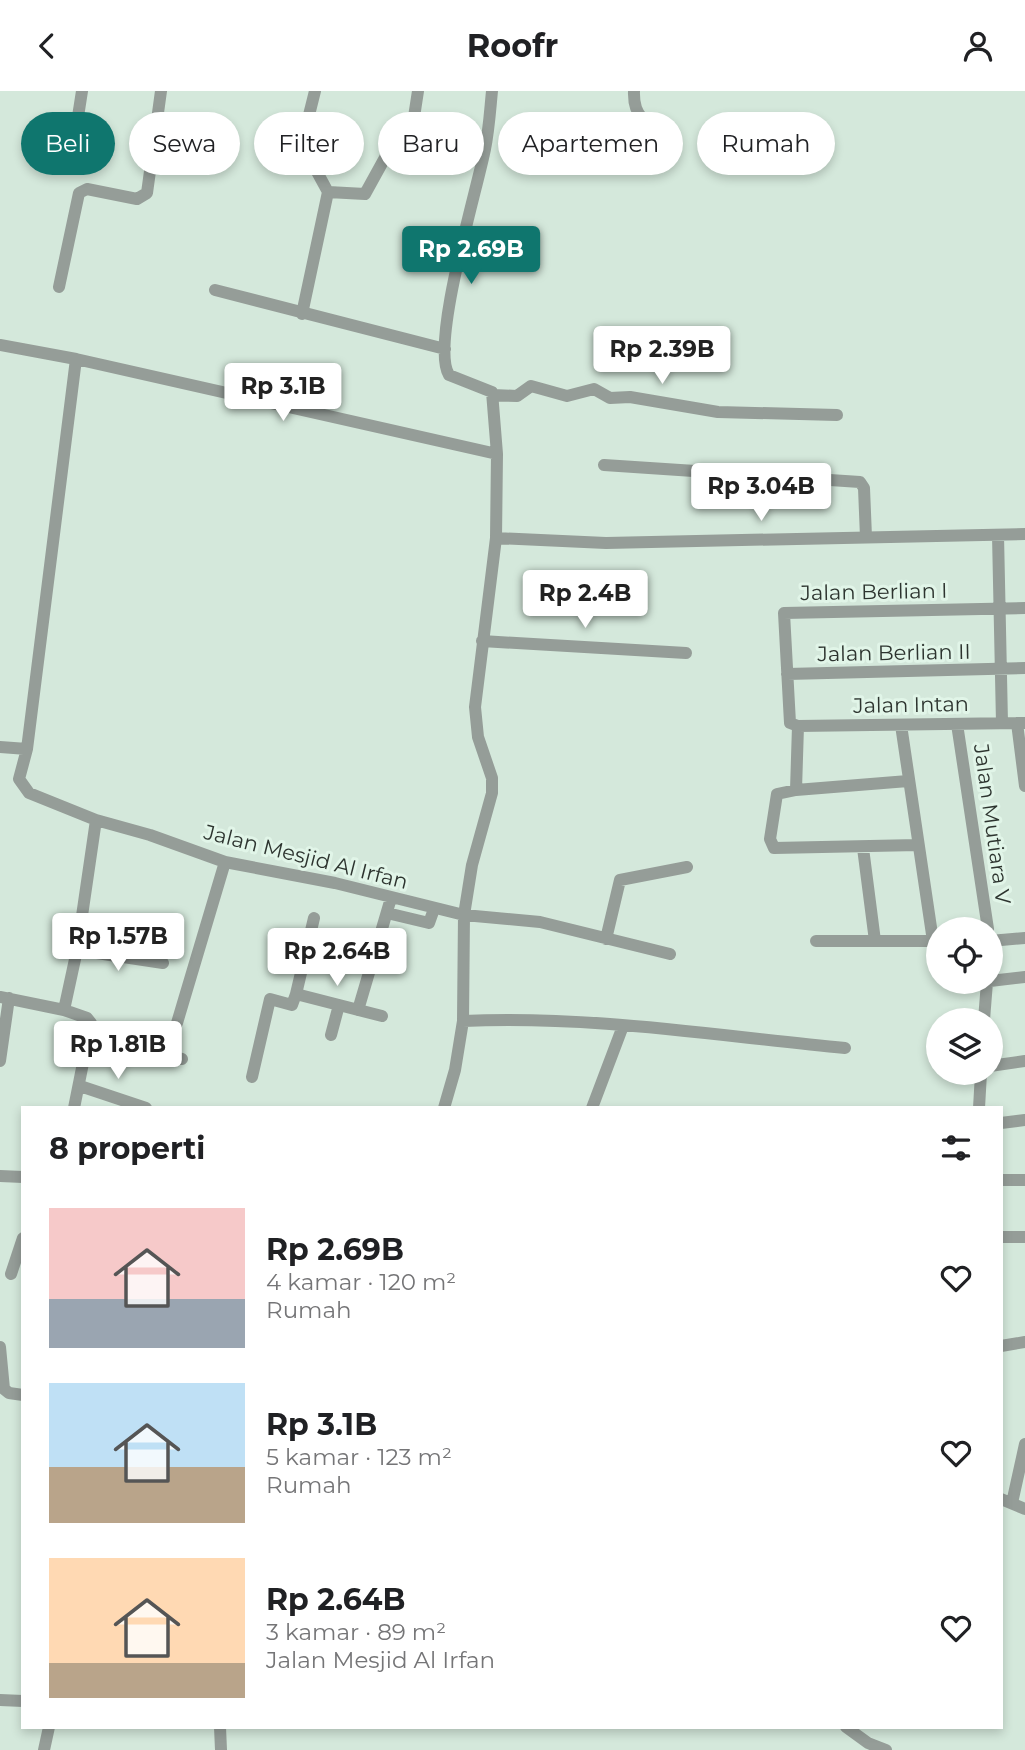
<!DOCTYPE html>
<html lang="id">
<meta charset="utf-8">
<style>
:root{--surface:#fff;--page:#f6f6f6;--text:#202124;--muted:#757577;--accent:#0f766e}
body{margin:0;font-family:Montserrat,sans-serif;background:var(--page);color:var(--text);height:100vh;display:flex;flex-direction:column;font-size:26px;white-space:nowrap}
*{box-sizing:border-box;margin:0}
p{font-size:23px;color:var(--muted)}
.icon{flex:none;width:38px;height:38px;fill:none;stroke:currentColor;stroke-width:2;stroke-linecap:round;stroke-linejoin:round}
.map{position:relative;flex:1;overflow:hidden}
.details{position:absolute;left:21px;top:1015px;width:982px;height:623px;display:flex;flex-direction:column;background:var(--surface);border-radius:0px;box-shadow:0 4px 10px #0003}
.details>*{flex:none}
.top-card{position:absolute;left:21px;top:21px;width:984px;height:63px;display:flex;gap:14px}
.fabs{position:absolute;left:926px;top:826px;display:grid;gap:14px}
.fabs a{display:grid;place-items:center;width:77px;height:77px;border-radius:50%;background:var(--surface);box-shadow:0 4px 10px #0003;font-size:35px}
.price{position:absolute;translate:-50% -60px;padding:0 16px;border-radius:7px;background:#fff;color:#222;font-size:23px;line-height:46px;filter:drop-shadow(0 2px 4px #0008)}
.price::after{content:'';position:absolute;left:50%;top:42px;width:21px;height:16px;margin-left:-10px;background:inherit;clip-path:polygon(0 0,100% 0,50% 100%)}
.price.selected{background:var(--accent);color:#fff}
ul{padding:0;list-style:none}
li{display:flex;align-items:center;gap:21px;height:175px;padding:0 28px}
li span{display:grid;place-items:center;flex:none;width:196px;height:140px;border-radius:0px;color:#555}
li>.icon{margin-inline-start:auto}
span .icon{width:84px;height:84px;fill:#fffc;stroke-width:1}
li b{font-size:30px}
h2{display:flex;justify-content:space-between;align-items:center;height:84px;padding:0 28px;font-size:30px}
.tag{padding:0 24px;border-radius:32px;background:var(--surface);box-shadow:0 4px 10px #0003;font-size:24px;line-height:63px}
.tag.selected{background:var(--accent);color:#fff}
header{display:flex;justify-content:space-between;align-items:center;height:91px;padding:0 28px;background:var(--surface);font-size:32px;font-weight:700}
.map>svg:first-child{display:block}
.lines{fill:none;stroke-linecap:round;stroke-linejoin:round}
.minor{stroke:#959d98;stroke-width:12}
.labels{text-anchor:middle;stroke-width:6;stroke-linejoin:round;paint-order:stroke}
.street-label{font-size:21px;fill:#2d342f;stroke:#e1f5e8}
</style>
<header><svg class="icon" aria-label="back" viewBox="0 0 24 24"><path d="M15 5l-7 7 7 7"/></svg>Roofr<svg class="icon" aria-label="person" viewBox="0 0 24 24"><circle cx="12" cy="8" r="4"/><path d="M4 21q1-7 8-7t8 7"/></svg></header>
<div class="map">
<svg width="1025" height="1659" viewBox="0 0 1025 1659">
<rect width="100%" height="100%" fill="#d4e8db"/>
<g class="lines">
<!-- minor -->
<path class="minor" d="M 315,0 L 299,64 L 301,69 L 316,79 L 328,101
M 634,0 C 633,27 646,33 669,40
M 66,62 L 77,32 L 82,0
M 59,196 L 79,102 L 87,98 L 137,108 L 147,102 L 161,0
M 215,199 L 445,258
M 302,223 L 328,101 L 365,103 L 392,54 L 414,26 L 418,0
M 0,254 L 76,268 L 27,658 L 0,656
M 76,268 L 497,363
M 493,304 L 517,305 L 531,295 L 567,305 L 594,298 L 610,307 L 630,306 L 718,321 L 837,324
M 604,374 L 860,391 L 864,397 L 866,446
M 998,444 L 1002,632
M 496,447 L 606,452 L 1025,443
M 482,550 L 686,562
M 787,583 L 1025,577
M 1017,632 L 1025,695
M 957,633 L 988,838
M 901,634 L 933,850
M 798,635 L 790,632 L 784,522 L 1025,517
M 798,635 L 1025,632
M 798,635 L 796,699 L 908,690
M 27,658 L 19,688 L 29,702 L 96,729 L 150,744 L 225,771 L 335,792 L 464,824 L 540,831 L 670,863
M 796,699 L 777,703 L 770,748 L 774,757 L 918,754
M 863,757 L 875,850
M 387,822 L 429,832 L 434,818
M 314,827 L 296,903 L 339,914
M 606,848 L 620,789 L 687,776
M 816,850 L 938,850
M 990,850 L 1025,847
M 77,859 L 163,872
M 990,890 L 1025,886
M 0,906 L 64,919
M 358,919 L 391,807
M 984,929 L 987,891
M 463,930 C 590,924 718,945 845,957
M 177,932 L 225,771
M 331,944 L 339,914 L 382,925
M 90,949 L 182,968
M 0,970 L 9,907
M 990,975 L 1025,970
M 252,986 L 270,908 L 292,914 L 296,903
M 80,995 L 146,1017
M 74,1017 L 91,932 L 87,927 L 64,919 L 77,859 L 96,729
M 444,1017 L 455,979 L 463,930 L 464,824 L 472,774 L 492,702 L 492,687 L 478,646 L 475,616 L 496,447 L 497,363 L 492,301 L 449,284 C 430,254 477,99 485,58 C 489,39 490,20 492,0
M 592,1017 L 623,935
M 979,1017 L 981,982
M 1001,1032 L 1025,1029
M 0,1085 L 23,1086
M 1001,1089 L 1025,1089
M 1001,1146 L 1025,1146
M 11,1183 L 23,1147
M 1001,1255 L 1025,1251
M 0,1256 L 4,1298 L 9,1302 L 23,1304
M 1001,1408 L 1025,1418
M 1012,1412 L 1025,1353
M 0,1609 L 23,1610
M 220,1636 L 221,1659
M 846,1636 L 868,1652 L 886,1659
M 44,1659 L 49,1636"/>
</g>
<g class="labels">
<!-- street labels -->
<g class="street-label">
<text transform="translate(874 501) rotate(-1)" y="7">Jalan Berlian I</text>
<text transform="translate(894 562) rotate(-1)" y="7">Jalan Berlian II</text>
<text transform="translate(911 614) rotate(-1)" y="7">Jalan Intan</text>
<text transform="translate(992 733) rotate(82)" y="7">Jalan Mutiara V</text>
<text transform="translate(306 766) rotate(14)" y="7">Jalan Mesjid Al Irfan</text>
</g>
</g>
</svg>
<div class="fabs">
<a><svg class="icon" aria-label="locate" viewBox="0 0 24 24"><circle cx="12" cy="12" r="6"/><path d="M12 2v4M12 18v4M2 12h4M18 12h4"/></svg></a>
<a><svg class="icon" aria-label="layers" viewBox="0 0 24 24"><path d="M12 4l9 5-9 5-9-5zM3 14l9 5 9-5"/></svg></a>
</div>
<b class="price selected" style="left:471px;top:195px">Rp 2.69B</b>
<b class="price" style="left:662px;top:295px">Rp 2.39B</b>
<b class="price" style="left:283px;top:332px">Rp 3.1B</b>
<b class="price" style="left:761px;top:432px">Rp 3.04B</b>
<b class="price" style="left:585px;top:539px">Rp 2.4B</b>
<b class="price" style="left:118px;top:882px">Rp 1.57B</b>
<b class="price" style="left:337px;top:897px">Rp 2.64B</b>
<b class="price" style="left:118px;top:990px">Rp 1.81B</b>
<div class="top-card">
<a class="tag selected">Beli</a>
<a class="tag">Sewa</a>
<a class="tag">Filter</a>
<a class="tag">Baru</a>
<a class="tag">Apartemen</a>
<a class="tag">Rumah</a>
</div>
<section class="details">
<h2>8 properti<svg class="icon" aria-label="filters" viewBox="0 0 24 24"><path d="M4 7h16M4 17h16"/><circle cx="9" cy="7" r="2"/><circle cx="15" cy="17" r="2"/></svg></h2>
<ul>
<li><span style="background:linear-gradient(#f6c9c9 65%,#9aa5b1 0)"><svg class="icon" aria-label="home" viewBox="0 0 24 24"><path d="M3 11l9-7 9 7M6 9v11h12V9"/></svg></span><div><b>Rp 2.69B</b><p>4 kamar · 120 m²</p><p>Rumah</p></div><svg class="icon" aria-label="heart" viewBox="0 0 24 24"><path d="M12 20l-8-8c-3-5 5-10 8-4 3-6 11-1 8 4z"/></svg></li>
<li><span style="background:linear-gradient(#bfe0f5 60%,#b9a48a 0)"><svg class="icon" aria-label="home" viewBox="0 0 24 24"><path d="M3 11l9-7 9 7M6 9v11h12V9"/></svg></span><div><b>Rp 3.1B</b><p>5 kamar · 123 m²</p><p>Rumah</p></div><svg class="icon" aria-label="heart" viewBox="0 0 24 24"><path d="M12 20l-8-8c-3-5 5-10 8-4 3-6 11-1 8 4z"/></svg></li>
<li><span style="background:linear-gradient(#ffd9b3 75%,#b9a48a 0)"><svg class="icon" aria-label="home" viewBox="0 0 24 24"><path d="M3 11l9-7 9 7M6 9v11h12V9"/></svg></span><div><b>Rp 2.64B</b><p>3 kamar · 89 m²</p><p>Jalan Mesjid Al Irfan</p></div><svg class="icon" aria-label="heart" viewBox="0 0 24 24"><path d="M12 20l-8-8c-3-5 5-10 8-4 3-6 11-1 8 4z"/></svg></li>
</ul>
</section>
</div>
